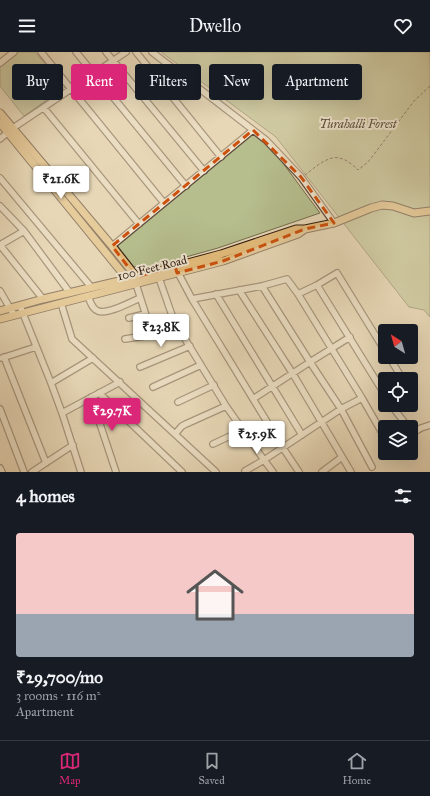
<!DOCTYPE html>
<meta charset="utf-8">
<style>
:root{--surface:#171b24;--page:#20242c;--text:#f1f3f6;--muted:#9ea1a6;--line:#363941;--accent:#db2777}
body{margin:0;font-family:"IM FELL Great Primer",serif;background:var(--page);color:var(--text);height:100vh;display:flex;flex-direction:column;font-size:15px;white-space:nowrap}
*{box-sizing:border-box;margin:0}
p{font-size:13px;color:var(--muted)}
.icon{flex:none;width:22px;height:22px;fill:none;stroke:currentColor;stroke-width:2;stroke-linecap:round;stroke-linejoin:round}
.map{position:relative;height:420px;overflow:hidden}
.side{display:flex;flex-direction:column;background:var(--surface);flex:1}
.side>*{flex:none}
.top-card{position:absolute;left:12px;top:12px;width:406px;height:36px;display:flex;gap:8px}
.needle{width:26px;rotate:323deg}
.tools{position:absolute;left:378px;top:272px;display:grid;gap:8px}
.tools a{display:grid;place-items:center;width:40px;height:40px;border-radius:4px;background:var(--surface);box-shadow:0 4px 16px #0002;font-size:20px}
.price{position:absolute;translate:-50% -34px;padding:0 9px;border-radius:4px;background:#fff;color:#222;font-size:13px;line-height:26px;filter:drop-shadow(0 1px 2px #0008)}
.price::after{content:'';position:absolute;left:50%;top:24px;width:12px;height:9px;margin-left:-6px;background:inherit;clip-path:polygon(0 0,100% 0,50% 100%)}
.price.active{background:var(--accent);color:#fff}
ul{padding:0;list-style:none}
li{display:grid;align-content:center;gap:8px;height:212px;padding:0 16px}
li span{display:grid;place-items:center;height:124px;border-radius:4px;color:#555}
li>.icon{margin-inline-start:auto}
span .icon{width:72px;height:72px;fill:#fffc;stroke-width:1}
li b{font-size:17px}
h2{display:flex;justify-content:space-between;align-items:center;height:48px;padding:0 16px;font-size:17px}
.chip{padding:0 14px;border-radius:4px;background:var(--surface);box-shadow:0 4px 16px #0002;font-size:14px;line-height:36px}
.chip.active{background:var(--accent);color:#fff}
header{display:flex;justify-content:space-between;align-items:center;height:52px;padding:0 16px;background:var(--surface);font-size:18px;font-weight:600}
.tab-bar{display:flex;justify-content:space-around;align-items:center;height:56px;border-top:1px solid var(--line);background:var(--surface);font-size:11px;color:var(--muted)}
.tab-bar a{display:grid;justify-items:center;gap:2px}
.tab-bar .active{color:var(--accent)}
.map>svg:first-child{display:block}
.green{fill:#b6be8e;stroke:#746c4f}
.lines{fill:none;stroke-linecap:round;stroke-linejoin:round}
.minor-casing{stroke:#5e4a3a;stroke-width:8}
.major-casing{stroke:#311b10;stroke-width:9}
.path{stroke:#311b10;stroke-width:1;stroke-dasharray:3 2;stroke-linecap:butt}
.minor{stroke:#efe5d0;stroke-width:5.5}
.major{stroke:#e4bc7b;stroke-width:7}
.marked{fill:none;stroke:#cd500d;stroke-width:3;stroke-dasharray:8 5;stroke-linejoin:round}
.labels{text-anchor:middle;stroke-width:4;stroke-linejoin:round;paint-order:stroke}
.park-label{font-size:12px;font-style:italic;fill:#594c36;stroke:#efe5d0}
.street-label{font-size:12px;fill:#311b10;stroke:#efe5d0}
</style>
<header><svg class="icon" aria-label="menu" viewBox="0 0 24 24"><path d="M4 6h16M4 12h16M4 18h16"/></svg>Dwello<svg class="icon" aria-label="heart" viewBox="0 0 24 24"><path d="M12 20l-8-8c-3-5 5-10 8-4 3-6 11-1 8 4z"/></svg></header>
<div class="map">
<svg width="430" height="420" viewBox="0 0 430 420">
<rect width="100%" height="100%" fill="#e7d7b6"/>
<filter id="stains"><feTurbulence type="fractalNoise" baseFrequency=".005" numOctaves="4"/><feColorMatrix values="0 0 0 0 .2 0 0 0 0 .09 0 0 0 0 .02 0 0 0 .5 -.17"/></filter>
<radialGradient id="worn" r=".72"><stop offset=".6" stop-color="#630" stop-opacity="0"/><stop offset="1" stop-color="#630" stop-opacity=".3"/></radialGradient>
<!-- green -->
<path class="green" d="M 17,0 L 35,0 L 65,35 L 24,64 L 0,34 L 0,13 Z
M 161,0 L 430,0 L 430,265 L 424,258 L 409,255 L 276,85 Z
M 254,80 L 268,91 L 320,161 L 218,196 L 143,217 L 140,213 L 134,215 L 117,193 Z"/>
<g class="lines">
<!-- minor casing -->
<g class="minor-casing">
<path id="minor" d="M 41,0 L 164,151
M 76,0 L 186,134
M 106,0 L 204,119
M 136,0 L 221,105
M 152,0 L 266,88 L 301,125 L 334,171
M 0,11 L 14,0
M 44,56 L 139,172
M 0,87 L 13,76 L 126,0
M 0,126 L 92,236
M 0,154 L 24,179 L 70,241
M 0,193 L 43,247
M 0,193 L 24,179
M 112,194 L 253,78
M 176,217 L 192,247 L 283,396 L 299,420
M 159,226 L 174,269 L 226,354 L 186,372 L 182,374 L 175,382
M 317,233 L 385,343
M 262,234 L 310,310 L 341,357 L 372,415
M 239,238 L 293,322 L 351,420
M 0,239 L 14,263
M 216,242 L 302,383
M 298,242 L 362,346 L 385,386
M 88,244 C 90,249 92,257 98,259 C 107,263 131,250 140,246
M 192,247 L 262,234 L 287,227 L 298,242 L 317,233 L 337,221 L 385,299
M 61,251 L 72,287 L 216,420
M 20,254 L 51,331 L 62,361 L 81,420
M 129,266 L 145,262
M 125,287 L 151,283 L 152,282 L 136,232
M 4,305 L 46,411
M 389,305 L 402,326
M 2,306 L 36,295
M 140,315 L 190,294
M 51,331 L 93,306
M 153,335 L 201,313
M 99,341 L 182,420
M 91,345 L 116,420
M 253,347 L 310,310 L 350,285
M 178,350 L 214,333
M 391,353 L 408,375
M 226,354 L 264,408 L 245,419
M 0,357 L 24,420
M 62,361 L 120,330
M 411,382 L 421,376 L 430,373
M 213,392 L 243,378
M 0,416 L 2,420
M 32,420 L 73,393
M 273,420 L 264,408 L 341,357 L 362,346
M 322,420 L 342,405"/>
</g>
<!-- major casing -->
<g class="major-casing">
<path id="major" d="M 0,61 L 112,194 L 138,227
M 0,71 L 129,229
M 0,259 L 43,247 L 136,225 L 221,202 L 296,177 L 305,177 L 334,171 L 371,156 L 382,153 L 393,154 L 414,161 L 430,159
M 0,267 L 223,209 L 298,182 L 305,177"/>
</g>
<!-- path -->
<path class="path" d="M 305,123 C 313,117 328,103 339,106 C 346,107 353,113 358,118 L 368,110 L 375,101 L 414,49 L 430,34"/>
<!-- minor -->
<use href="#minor" class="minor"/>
<!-- major -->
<use href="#major" class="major"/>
</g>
<!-- marked area -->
<path d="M0 0H430V420H0ZM 253,78 L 301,125 L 334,171 L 305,177 L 223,209 L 177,221 L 175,214 L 136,225 L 112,194 Z" fill="#e7d7b6" fill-opacity=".55" fill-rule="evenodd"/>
<path class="marked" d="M 253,78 L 301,125 L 334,171 L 305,177 L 223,209 L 177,221 L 175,214 L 136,225 L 112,194 Z"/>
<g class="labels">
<!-- park labels -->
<g class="park-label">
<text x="358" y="76">Turahalli Forest</text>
</g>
<!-- street labels -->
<g class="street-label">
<text transform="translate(152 216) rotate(-14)" y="4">100 Feet Road</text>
</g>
</g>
<rect width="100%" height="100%" filter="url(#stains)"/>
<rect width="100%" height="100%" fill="url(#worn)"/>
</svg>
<div class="tools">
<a><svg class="needle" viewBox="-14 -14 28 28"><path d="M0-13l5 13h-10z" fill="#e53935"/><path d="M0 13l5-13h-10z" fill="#9ea1a6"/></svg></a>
<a><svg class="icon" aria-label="locate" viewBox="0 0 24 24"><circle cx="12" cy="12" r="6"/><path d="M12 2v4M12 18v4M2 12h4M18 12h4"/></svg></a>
<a><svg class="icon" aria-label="layers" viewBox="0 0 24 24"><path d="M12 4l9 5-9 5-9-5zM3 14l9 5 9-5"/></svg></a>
</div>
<b class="price" style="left:61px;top:148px">₹21.6K</b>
<b class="price" style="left:161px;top:296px">₹23.8K</b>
<b class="price active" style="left:112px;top:380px">₹29.7K</b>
<b class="price" style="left:257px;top:403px">₹25.9K</b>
<div class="top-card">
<a class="chip">Buy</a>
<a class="chip active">Rent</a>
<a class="chip">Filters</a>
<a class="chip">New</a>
<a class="chip">Apartment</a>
</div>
</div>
<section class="side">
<h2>4 homes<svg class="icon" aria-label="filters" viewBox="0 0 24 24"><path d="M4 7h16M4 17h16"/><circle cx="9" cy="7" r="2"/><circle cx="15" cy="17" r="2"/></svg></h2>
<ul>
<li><span style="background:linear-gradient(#f6c9c9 65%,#9aa5b1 0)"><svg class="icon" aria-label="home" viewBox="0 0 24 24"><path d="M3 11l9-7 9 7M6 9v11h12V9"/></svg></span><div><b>₹29,700/mo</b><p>3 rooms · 116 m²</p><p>Apartment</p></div></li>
</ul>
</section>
<nav class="tab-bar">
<a class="active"><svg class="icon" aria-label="map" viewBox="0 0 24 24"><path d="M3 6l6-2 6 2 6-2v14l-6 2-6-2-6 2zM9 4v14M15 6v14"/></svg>Map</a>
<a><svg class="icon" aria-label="saved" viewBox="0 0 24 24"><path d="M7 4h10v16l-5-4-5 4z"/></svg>Saved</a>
<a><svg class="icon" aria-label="home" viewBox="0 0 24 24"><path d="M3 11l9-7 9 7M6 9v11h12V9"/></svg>Home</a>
</nav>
